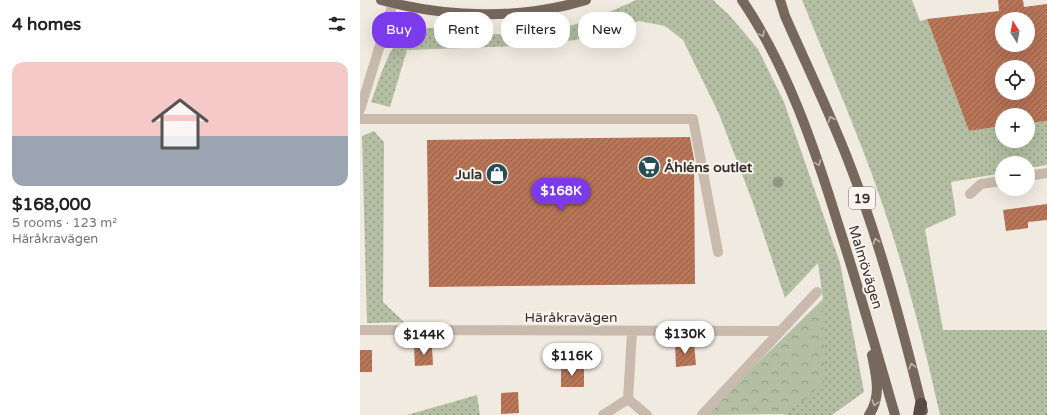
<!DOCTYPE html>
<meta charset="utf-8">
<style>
:root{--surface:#fff;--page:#f6f6f6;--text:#222;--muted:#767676;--accent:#7c3aed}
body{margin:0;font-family:"Varela Round",sans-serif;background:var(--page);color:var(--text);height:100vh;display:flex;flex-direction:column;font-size:15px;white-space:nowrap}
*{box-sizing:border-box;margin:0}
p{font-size:13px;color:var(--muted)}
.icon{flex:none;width:22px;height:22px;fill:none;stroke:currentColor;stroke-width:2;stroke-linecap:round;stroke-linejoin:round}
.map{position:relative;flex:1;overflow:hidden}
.drawer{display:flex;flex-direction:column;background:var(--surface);width:360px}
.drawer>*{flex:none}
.guide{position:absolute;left:12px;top:12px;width:380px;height:36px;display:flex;gap:8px}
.needle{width:26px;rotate:349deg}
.controls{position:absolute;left:635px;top:12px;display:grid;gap:8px}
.controls a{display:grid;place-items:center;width:40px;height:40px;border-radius:50%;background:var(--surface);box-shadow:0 4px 16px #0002;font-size:20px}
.price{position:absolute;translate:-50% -34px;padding:0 9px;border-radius:14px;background:#fff;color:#222;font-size:13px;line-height:26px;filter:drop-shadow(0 1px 2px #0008)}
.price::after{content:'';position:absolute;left:50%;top:24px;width:12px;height:9px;margin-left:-6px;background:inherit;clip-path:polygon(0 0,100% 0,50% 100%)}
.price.selected{background:var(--accent);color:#fff}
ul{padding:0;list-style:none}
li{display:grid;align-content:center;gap:8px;height:212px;padding:0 12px}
li span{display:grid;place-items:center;height:124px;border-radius:12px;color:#555}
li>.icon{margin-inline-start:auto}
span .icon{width:72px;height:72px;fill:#fffc;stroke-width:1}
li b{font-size:17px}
h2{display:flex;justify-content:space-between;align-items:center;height:48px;padding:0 12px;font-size:17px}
.chip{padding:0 14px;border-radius:16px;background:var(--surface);box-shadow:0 4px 16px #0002;font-size:14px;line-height:36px}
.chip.selected{background:var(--accent);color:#fff}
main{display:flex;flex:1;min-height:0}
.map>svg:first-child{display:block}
.grass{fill:url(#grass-dots)}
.forest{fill:url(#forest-crowns)}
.building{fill:url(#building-hatch);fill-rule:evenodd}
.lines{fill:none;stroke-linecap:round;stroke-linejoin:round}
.minor{stroke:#c8bbae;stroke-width:10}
.major{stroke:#77685e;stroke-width:10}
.highway{stroke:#574b44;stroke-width:12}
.tree{fill:#929781}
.oneway{stroke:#beb5ad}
.labels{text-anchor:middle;stroke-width:4;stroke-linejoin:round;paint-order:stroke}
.shield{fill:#f9f4ed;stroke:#716b65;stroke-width:1}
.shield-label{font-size:13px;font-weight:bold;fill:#37302b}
.poi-label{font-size:14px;font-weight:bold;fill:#37302b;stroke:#f9f4ed;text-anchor:start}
.street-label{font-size:14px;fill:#37302b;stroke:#f9f4ed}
</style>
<main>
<section class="drawer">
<h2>4 homes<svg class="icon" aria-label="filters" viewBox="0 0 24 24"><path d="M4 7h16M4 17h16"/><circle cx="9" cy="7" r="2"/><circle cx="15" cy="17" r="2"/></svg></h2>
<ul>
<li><span style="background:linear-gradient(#f6c9c9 60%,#9aa5b1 0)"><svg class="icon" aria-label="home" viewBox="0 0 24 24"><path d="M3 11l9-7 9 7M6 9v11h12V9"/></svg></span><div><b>$168,000</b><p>5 rooms · 123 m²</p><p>Häråkravägen</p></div></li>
</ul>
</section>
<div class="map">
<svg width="687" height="415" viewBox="0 0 687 415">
<defs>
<pattern id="grass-dots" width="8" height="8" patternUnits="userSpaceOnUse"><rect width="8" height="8" fill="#b3bea2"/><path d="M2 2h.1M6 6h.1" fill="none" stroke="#929b84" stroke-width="1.8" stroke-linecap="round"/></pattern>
<pattern id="forest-crowns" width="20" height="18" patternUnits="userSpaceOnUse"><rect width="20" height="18" fill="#b3bea2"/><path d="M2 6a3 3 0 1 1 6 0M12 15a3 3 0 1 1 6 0" fill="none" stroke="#929b84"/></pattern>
<pattern id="building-hatch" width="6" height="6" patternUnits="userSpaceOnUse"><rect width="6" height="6" fill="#b87558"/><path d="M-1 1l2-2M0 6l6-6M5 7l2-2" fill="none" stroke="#966049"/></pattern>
</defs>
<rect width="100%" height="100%" fill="#f1eae1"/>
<!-- grass -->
<path class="grass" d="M 276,0 L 353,0 L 370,16 L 398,49 L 424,102 L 480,263 L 504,392 L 472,415 L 422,415 L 428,414 L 463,299 L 458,263 L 425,298 L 393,203 L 359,114 L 323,40 L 305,26 L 279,21 L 216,40 L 158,46 L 47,50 L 30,107 L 11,102 C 19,82 28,45 46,34 C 53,29 64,28 73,28 C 100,30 128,35 156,35 C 197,34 240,17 276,0 Z
M 442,0 L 552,0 L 560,21 L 567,19 L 609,131 L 642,126 L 642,141 L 668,141 L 668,123 L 687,121 L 687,165 L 668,168 L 668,163 L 642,163 L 642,173 L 591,182 L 596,215 L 565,229 L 583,330 L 687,330 L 687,415 L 580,415 C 560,325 536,235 502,148 C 483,99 462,49 442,0 Z
M 14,131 L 24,142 L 23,302 L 44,322 L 7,323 L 2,136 Z
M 117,395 L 120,415 L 47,415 Z"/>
<!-- forest -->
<path class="forest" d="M 463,299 L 465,381 L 428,414 L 344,415 Z"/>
<!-- building -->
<path class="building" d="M 638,0 L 663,0 L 664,7 L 687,4 L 687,121 L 668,123 L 668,115 L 642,115 L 642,126 L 609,131 L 567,19 L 639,11 ZM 642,19 L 668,19 L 668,45 L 642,45 ZM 642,67 L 668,67 L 668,93 L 642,93 Z
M 330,137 L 334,159 L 335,284 L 69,287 L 67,140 Z
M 687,204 L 687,220 L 668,222 L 668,228 L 646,231 L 643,210 Z
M 334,343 L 336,365 L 316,367 L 315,345 Z
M 72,347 L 73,365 L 55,366 L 54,348 Z
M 0,350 L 12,350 L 12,372 L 0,372 Z
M 201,367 L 224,367 L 224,387 L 201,387 Z
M 158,392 L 159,413 L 141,414 L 141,393 Z"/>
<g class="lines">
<!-- minor -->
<path class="minor" d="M 0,110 L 33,3
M 0,119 L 333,119 L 358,252
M 668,176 L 687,173
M 610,194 L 621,184 L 642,181
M 0,330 L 421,331
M 272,332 L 268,399 L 287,415
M 243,415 L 268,399
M 342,415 L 457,292"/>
<!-- major -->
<path class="major" d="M 21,0 C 87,18 161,20 226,0
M 382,0 C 428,68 455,149 479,227 C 499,289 517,352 535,415
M 420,0 L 425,16 C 446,64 469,111 488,160 C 520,242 542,326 563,411
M 509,415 C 522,396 516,376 512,355"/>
<!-- highway -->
<path class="highway" d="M 559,415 L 561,404"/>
</g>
<!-- trees -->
<circle class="tree" cx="418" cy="182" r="5.5"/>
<!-- one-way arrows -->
<defs><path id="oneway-chevron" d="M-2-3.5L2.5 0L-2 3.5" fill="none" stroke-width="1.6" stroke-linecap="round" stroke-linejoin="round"/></defs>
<g class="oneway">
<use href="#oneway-chevron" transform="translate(402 34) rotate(62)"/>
<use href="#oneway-chevron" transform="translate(471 119) rotate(-113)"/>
<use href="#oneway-chevron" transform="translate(458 163) rotate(70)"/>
<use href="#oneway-chevron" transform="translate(516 241) rotate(-108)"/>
<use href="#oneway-chevron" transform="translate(552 366) rotate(-105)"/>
<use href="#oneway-chevron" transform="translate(515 403) rotate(107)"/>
</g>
<!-- icons -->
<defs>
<g id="supermarket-disc" transform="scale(1.15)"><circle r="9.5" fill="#264e54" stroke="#f9f4ed"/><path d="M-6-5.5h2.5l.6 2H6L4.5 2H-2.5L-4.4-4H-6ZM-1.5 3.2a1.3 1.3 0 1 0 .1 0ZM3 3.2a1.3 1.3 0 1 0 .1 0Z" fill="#fff"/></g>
<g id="shop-disc" transform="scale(1.15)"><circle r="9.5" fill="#264e54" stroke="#f9f4ed"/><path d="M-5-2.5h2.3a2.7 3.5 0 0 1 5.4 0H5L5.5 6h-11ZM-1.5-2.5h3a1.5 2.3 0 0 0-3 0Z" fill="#fff"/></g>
</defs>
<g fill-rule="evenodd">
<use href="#supermarket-disc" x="289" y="167"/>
<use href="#shop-disc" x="137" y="174"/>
</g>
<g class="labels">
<!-- shield labels -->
<rect class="shield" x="489" y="187" width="26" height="22" rx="3"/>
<g class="shield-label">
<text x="502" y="203">19</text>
</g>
<!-- poi labels -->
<g class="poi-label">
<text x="304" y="172">Åhléns outlet</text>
<text x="122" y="179" text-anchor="end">Jula</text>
</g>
<!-- street labels -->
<g class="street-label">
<text transform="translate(506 267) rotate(73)" y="5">Malmövägen</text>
<text x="211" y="322">Häråkravägen</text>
</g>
</g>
</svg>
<div class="controls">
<a><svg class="needle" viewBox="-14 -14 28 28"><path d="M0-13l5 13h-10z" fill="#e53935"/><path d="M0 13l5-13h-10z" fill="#767676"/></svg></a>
<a><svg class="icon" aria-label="locate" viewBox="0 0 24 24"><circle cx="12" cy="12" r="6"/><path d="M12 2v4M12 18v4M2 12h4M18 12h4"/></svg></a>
<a>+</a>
<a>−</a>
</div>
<b class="price selected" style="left:201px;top:212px">$168K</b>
<b class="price" style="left:325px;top:355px">$130K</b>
<b class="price" style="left:64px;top:356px">$144K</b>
<b class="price" style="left:212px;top:377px">$116K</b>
<div class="guide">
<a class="chip selected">Buy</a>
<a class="chip">Rent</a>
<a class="chip">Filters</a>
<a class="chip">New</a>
</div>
</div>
</main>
